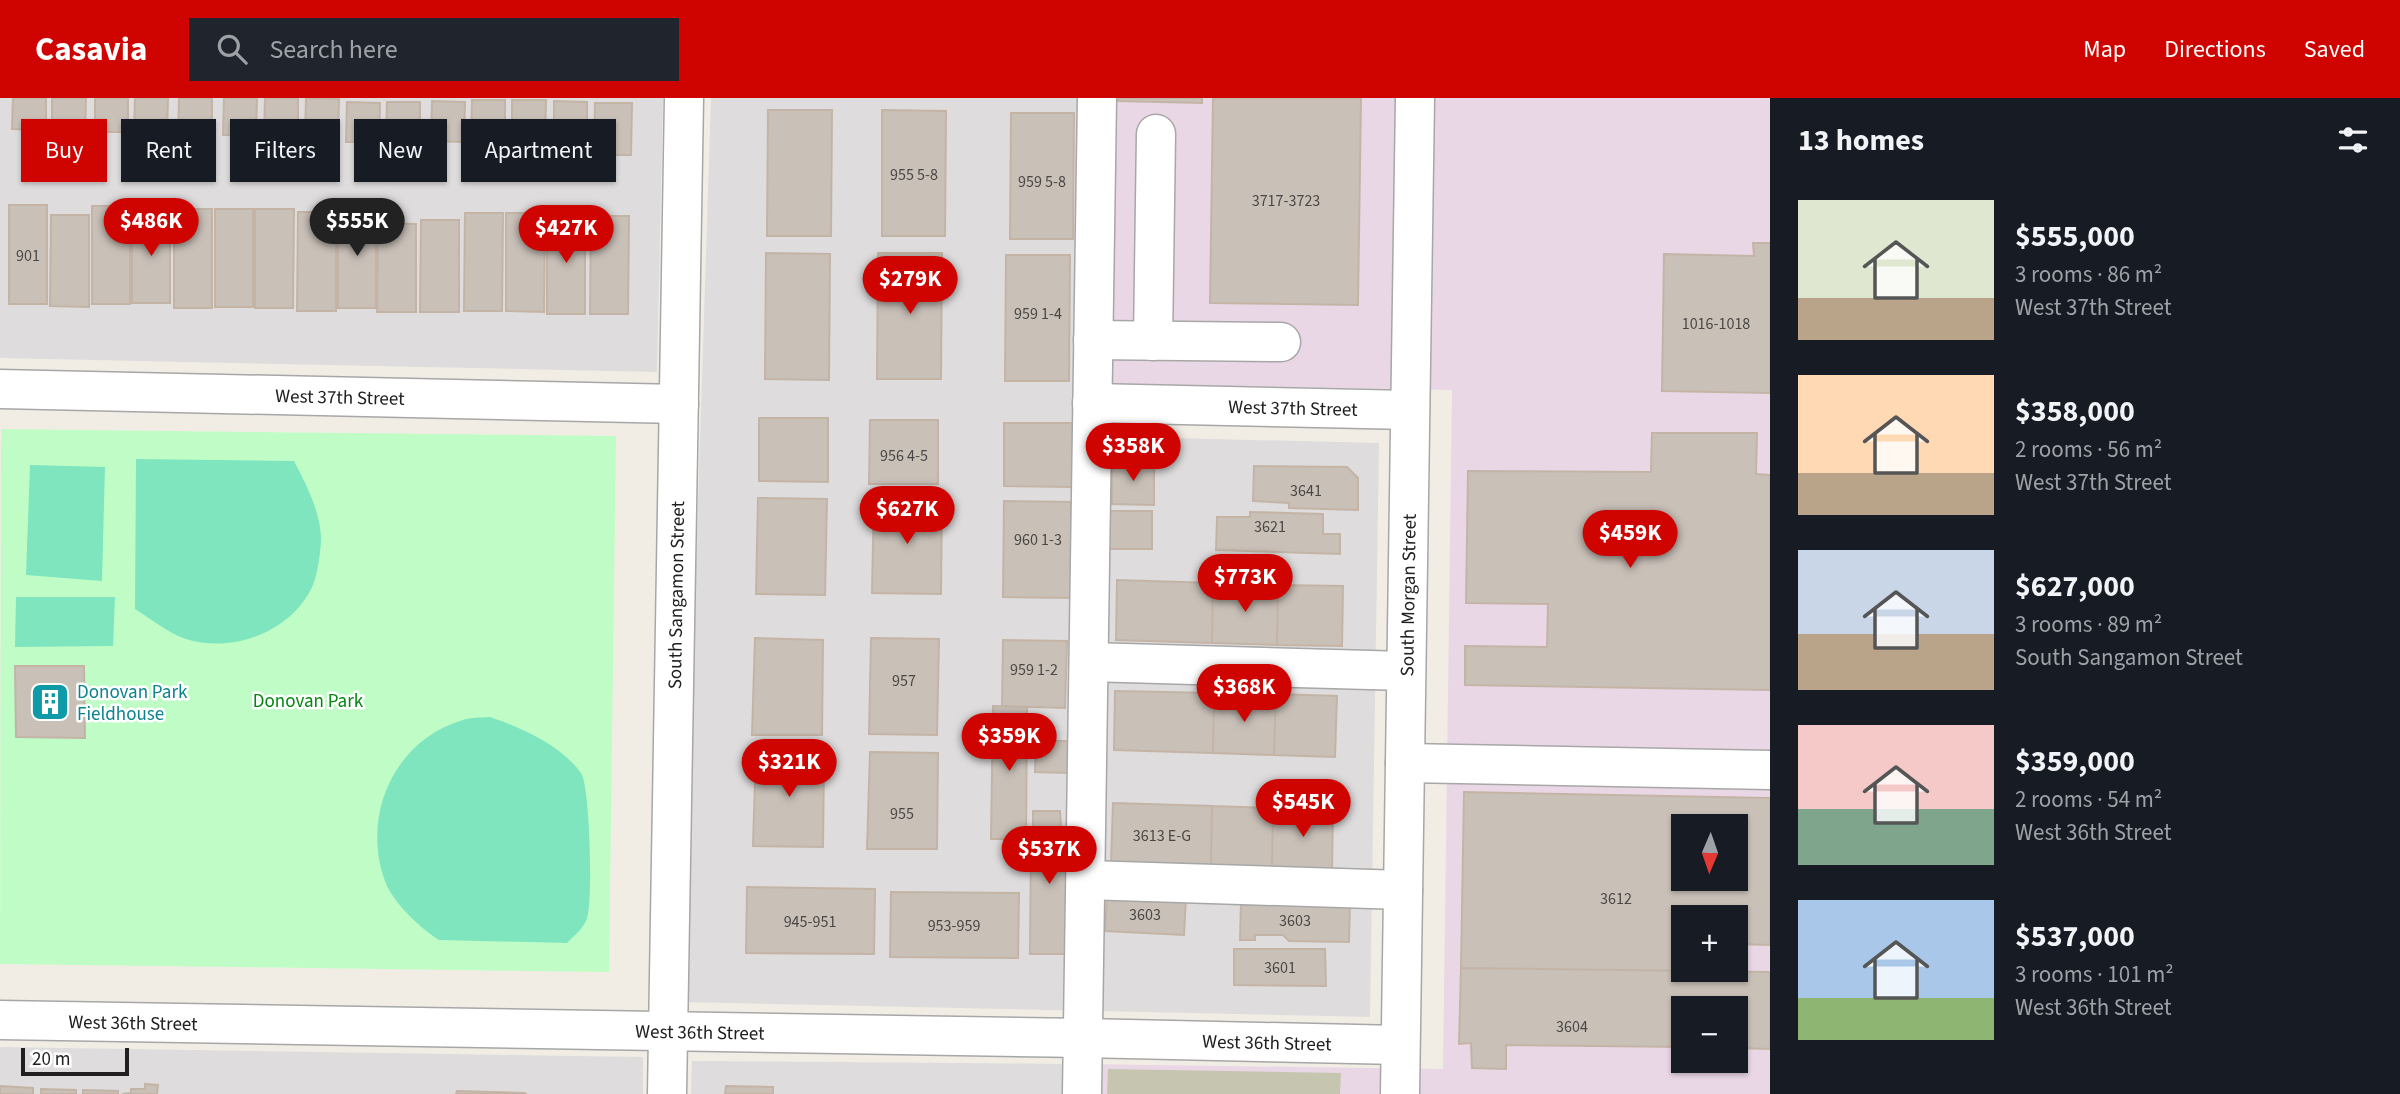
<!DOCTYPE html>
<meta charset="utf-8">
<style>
:root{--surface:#171b24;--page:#20242c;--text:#f1f3f6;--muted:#9ea1a6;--accent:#cf0400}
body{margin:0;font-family:"Source Sans 3",sans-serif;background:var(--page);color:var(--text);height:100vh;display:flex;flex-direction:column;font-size:26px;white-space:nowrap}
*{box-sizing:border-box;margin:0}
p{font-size:23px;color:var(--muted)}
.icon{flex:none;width:38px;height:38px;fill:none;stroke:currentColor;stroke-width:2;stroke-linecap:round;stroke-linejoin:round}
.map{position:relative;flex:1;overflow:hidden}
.panel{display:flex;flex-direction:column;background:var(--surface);width:630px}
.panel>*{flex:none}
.guide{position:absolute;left:21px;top:21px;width:665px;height:63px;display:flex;gap:14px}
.needle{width:46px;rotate:182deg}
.controls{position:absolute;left:1671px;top:716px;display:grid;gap:14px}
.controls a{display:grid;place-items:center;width:77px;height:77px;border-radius:0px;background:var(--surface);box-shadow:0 2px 5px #0004;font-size:35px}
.scale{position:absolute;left:21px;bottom:18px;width:108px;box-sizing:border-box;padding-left:7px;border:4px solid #202020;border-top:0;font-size:19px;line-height:24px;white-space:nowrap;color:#202020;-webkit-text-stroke:5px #fff;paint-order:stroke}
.price{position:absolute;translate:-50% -60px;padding:0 16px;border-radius:24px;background:var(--accent);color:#fff;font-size:23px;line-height:46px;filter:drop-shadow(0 2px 4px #0008)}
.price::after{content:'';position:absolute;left:50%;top:42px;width:21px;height:16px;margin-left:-10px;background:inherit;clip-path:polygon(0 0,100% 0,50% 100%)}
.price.selected{background:#222;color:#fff}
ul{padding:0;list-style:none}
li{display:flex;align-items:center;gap:21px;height:175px;padding:0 28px}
li span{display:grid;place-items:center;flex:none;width:196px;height:140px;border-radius:0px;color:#555}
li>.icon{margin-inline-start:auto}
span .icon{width:84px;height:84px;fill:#fffc;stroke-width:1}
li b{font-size:30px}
h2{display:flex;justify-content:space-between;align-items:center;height:84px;padding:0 28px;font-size:30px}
.chip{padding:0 24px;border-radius:0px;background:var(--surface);box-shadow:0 2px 5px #0004;font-size:24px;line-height:63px}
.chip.selected{background:var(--accent);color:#fff}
header{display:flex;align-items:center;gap:42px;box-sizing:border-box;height:98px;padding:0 35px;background:var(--accent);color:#fff}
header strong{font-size:33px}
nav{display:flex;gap:38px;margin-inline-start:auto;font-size:24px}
.search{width:490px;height:63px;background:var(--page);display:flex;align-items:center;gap:18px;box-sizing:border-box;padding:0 24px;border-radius:0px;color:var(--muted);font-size:26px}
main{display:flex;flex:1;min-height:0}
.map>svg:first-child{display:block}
.residential{fill:#dedcdc}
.industrial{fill:#ead7e6;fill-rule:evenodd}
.construction{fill:#c6c6b0}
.park{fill:#c0fdc6}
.pitch{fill:#7ee5bf}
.building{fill:#c9c0b8;stroke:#c4b4a6;stroke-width:2;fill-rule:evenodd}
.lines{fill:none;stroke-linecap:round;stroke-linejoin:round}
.minor-casing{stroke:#a7a7a7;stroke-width:41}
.minor{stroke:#fff;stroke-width:38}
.labels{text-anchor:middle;stroke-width:5;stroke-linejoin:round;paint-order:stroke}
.number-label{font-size:16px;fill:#4a4846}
.street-label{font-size:19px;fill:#202020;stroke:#fff}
.culture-label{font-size:19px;fill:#0d838f;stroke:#fff;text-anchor:start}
.park-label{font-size:19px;fill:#048711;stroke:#fff}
</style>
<header>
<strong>Casavia</strong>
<div class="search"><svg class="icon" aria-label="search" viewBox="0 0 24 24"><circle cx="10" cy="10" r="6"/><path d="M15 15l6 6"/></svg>Search here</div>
<nav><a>Map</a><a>Directions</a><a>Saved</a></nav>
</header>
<main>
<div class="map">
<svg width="1770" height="996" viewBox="0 0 1770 996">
<rect width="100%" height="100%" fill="#f1ede5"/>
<!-- residential -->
<path class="residential" d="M 0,0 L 663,0 L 657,274 L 0,260 Z
M 711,0 L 1098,0 L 1092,338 L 1379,345 L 1370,919 L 682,904 Z
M 0,949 L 643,959 L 643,996 L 0,996 Z
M 692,963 L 1083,966 L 1082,996 L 691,996 Z"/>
<!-- industrial -->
<path class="industrial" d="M 1115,0 L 1770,0 L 1770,996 L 1082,996 L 1083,966 L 1443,971 L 1452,292 L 1111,286 ZM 1684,728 L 1736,728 L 1736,780 L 1684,780 ZM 1684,819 L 1736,819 L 1736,872 L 1684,872 ZM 1684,910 L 1736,910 L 1736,962 L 1684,962 Z"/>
<!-- construction -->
<path class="construction" d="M 1108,971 L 1341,975 L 1340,996 L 1107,996 Z"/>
<!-- park -->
<path class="park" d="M 1,331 L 616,338 L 609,874 L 0,866 Z"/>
<!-- pitch -->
<path class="pitch" d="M 136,361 L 294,363 C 306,386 320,413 321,439 C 321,452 318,474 313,487 C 293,533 233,556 186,541 C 168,535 151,521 135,511 Z
M 30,367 L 105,369 L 102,483 L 26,477 Z
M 16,499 L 115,499 L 113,548 L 15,549 Z
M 490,619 C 520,629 562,648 581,675 C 590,687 593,804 587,820 C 585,829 573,839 567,845 L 439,842 C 421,831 396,807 387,788 C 359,721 393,642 463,622 C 471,619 481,620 490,619 Z"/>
<!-- building -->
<path class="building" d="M 13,0 L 46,0 L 46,32 L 12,31 Z
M 52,0 L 86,0 L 85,35 L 52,35 Z
M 95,0 L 128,0 L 128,34 L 95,34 Z
M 135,0 L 168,0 L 167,35 L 134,35 Z
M 179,0 L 212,0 L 212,37 L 178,37 Z
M 224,0 L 257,0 L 256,37 L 223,37 Z
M 265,0 L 298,0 L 298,40 L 264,39 Z
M 306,0 L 339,1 L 338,41 L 305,40 Z
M 1118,0 L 1202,0 L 1202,5 L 1117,3 Z
M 1213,0 L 1361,0 L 1358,207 L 1210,205 Z
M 472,2 L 505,2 L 505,42 L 471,42 Z
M 512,2 L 546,2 L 545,42 L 512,42 Z
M 432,3 L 465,4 L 464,44 L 431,43 Z
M 554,3 L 587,4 L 587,44 L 554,43 Z
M 347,4 L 380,5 L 379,44 L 346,44 Z
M 387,4 L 420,4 L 420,44 L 386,43 Z
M 595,5 L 632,5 L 631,57 L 594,57 Z
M 768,12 L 832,12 L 831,138 L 767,138 Z
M 882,12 L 946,13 L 945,138 L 882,138 Z
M 1011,15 L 1074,15 L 1073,141 L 1010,141 Z
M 9,107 L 47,107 L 47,206 L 9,206 Z
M 92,108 L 130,108 L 130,206 L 92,206 Z
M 174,111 L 212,111 L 212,210 L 174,210 Z
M 215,111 L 253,111 L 253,209 L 215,209 Z
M 255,111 L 294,111 L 293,210 L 255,210 Z
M 338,111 L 376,111 L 376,210 L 338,210 Z
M 298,114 L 336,114 L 336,213 L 297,213 Z
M 465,115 L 503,115 L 502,213 L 464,213 Z
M 506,115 L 545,115 L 544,214 L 506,213 Z
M 132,116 L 170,116 L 170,205 L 132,205 Z
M 51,117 L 89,117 L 89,209 L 50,208 Z
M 547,117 L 585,118 L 585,216 L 547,216 Z
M 591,118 L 629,118 L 628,216 L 590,216 Z
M 421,122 L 459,122 L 459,214 L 420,214 Z
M 378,125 L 416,126 L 416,214 L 377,214 Z
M 1753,145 L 1770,145 L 1770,295 L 1662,293 L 1664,156 L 1754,158 Z
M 766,155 L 830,156 L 829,282 L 765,281 Z
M 878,155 L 942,155 L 941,281 L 877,281 Z
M 1006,157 L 1070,157 L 1069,283 L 1005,283 Z
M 759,320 L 828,320 L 828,384 L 759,383 Z
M 870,322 L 938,322 L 938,386 L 869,386 Z
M 1004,325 L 1073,325 L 1072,389 L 1004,388 Z
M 1652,335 L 1757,335 L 1756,376 L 1770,377 L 1770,592 L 1465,587 L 1465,548 L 1547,549 L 1548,506 L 1466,505 L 1468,373 L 1651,374 Z
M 1112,363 L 1154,364 L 1154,407 L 1112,406 Z
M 1254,368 L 1347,369 L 1358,380 L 1358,412 L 1289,410 L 1289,405 L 1253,403 Z
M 874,399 L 942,401 L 941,496 L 872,495 Z
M 758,400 L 827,401 L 825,497 L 756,496 Z
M 1004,403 L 1073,404 L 1072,500 L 1003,499 Z
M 1108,413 L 1152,413 L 1152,451 L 1108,451 Z
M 1250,414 L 1323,416 L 1323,436 L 1340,436 L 1340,456 L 1216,452 L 1217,419 L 1250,419 Z
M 1117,482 L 1213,485 L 1212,545 L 1116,542 Z
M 1213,485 L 1278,487 L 1277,547 L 1212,545 Z
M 1278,487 L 1343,488 L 1342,548 L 1277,547 Z
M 755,540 L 823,542 L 822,637 L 752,637 Z
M 871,540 L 939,541 L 937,637 L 869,636 Z
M 1003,542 L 1067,543 L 1065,610 L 1002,608 Z
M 15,568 L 84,568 L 85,640 L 16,639 Z
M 1115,593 L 1214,595 L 1213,655 L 1114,652 Z
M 1214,595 L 1276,596 L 1274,657 L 1213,655 Z
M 1276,596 L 1337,598 L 1335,659 L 1274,657 Z
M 993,608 L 1027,609 L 1026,741 L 991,741 Z
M 1036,643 L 1069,643 L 1068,675 L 1035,674 Z
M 756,652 L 824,654 L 823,749 L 753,748 Z
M 870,654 L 938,655 L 937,751 L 867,751 Z
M 1464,694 L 1770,700 L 1770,847 L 1736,846 L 1736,819 L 1684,819 L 1684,872 L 1707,873 L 1461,870 ZM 1684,728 L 1736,728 L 1736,780 L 1684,780 Z
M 1113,705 L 1212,708 L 1211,768 L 1111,765 Z
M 1212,708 L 1273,710 L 1272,770 L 1211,768 Z
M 1273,710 L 1333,711 L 1332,772 L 1272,770 Z
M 1033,713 L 1060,713 L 1062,742 L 1069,742 L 1068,856 L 1030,856 L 1031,742 L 1033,742 Z
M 747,789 L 875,791 L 874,856 L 746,855 Z
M 891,794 L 1019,795 L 1018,860 L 890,859 Z
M 1107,796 L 1186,798 L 1184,837 L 1105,833 Z
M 1241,805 L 1350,806 L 1349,844 L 1289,843 L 1283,837 L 1255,837 L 1255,842 L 1240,842 Z
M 1234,851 L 1325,851 L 1326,888 L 1234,887 Z
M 1461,870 L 1770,874 L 1770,951 L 1736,950 L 1736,910 L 1684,910 L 1684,949 L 1506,947 L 1506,971 L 1472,970 L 1471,945 L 1459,946 Z
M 145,986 L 158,987 L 157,996 L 122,996 L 131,995 L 131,991 L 145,991 Z
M 0,988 L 33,990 L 33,996 L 0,996 Z
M 726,988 L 773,989 L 773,996 L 725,996 Z
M 41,991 L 76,992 L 76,996 L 41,996 Z
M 83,992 L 118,993 L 118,996 L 83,996 Z
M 457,993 L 525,995 L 526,996 L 456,996 Z"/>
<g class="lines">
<!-- minor casing -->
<g class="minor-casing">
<g id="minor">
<path d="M 1093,242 L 1281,244"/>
<path d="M 1153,243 L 1156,36"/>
<path id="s1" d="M 0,291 L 679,306"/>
<path id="s2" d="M 1092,305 L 1410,312"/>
<path d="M 1089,564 L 1406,573"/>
<path d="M 1405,665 L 1770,672"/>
<path d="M 1086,782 L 1403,792"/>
<path id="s3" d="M 0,922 L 1083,940 L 1400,947"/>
<path id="s4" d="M 667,996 L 684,0"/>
<path d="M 1082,996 L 1097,0"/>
<path id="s5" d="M 1400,996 L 1415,0"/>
</g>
</g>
<!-- minor -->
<use href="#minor" class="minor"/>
</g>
<!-- icons -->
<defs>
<g id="building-square" transform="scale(2.0125)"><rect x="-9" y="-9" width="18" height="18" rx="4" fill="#0f9aa8" stroke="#fff"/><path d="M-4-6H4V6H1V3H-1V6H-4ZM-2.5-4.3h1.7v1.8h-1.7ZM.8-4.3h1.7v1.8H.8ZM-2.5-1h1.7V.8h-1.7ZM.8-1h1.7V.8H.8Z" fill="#fff"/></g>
</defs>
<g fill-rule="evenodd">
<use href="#building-square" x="50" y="604"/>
</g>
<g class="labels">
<!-- number labels -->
<g class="number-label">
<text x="914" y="82">955 5-8</text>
<text x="1042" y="89">959 5-8</text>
<text x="1286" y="108">3717-3723</text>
<text x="28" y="163">901</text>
<text x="1038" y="221">959 1-4</text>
<text x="1716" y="231">1016-1018</text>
<text x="904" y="363">956 4-5</text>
<text x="1306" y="398">3641</text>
<text x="1270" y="434">3621</text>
<text x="1038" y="447">960 1-3</text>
<text x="1034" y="577">959 1-2</text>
<text x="904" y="588">957</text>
<text x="902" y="721">955</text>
<text x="1162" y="743">3613 E-G</text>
<text x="1616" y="806">3612</text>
<text x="1145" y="822">3603</text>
<text x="1295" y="828">3603</text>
<text x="810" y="829">945-951</text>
<text x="954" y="833">953-959</text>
<text x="1280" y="875">3601</text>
<text x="1572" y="934">3604</text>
</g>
<!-- street labels -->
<g class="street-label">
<text dy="7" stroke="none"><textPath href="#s1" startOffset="340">West 37th Street</textPath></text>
<text dy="7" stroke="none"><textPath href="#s2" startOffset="201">West 37th Street</textPath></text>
<text dy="7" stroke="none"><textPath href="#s4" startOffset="499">South Sangamon Street</textPath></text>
<text dy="7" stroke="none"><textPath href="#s5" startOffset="499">South Morgan Street</textPath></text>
<text dy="7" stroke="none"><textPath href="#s3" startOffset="133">West 36th Street</textPath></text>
<text dy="7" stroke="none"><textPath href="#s3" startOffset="700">West 36th Street</textPath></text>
<text dy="7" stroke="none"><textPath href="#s3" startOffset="1267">West 36th Street</textPath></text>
</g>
<!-- culture labels -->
<g class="culture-label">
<text x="77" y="600">Donovan Park<tspan x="77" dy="22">Fieldhouse</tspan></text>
</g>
<!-- park labels -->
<g class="park-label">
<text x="308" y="609">Donovan Park</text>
</g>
</g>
</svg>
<div class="controls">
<a><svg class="needle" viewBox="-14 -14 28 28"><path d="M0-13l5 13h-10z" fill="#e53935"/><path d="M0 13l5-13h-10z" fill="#9ea1a6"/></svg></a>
<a>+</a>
<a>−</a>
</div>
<div class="scale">20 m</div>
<b class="price" style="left:151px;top:160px">$486K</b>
<b class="price selected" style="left:357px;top:160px">$555K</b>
<b class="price" style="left:566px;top:167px">$427K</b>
<b class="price" style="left:910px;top:218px">$279K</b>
<b class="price" style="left:1133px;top:385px">$358K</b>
<b class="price" style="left:907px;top:448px">$627K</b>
<b class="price" style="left:1630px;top:472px">$459K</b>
<b class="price" style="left:1245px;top:516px">$773K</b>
<b class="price" style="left:1244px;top:626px">$368K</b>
<b class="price" style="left:1009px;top:675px">$359K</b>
<b class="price" style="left:789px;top:701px">$321K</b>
<b class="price" style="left:1303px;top:741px">$545K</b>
<b class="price" style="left:1049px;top:788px">$537K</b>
<div class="guide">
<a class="chip selected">Buy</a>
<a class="chip">Rent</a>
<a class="chip">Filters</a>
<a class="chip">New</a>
<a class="chip">Apartment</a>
</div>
</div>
<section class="panel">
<h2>13 homes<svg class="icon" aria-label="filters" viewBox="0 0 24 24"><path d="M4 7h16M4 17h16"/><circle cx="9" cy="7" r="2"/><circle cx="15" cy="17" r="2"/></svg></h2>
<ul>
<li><span style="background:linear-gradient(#dfe7d0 70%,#b9a48a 0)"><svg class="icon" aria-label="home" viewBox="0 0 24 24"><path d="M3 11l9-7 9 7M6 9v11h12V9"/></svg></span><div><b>$555,000</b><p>3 rooms · 86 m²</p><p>West 37th Street</p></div></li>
<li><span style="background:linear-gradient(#ffd9b3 70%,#b9a48a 0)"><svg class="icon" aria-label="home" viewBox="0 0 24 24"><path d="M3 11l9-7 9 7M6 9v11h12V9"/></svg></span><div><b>$358,000</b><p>2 rooms · 56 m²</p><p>West 37th Street</p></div></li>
<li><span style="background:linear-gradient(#c9d6e8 60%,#b9a48a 0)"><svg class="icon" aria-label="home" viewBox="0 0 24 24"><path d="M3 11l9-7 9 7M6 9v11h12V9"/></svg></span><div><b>$627,000</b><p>3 rooms · 89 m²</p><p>South Sangamon Street</p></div></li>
<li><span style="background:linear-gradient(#f6c9c9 60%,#7fa58c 0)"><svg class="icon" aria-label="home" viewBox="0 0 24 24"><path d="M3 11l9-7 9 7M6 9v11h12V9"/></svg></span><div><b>$359,000</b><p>2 rooms · 54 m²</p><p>West 36th Street</p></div></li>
<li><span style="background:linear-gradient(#a9c7e8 70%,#8fb573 0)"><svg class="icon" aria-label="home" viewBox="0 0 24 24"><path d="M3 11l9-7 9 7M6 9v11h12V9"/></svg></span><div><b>$537,000</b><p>3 rooms · 101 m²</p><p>West 36th Street</p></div></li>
</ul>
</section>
</main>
